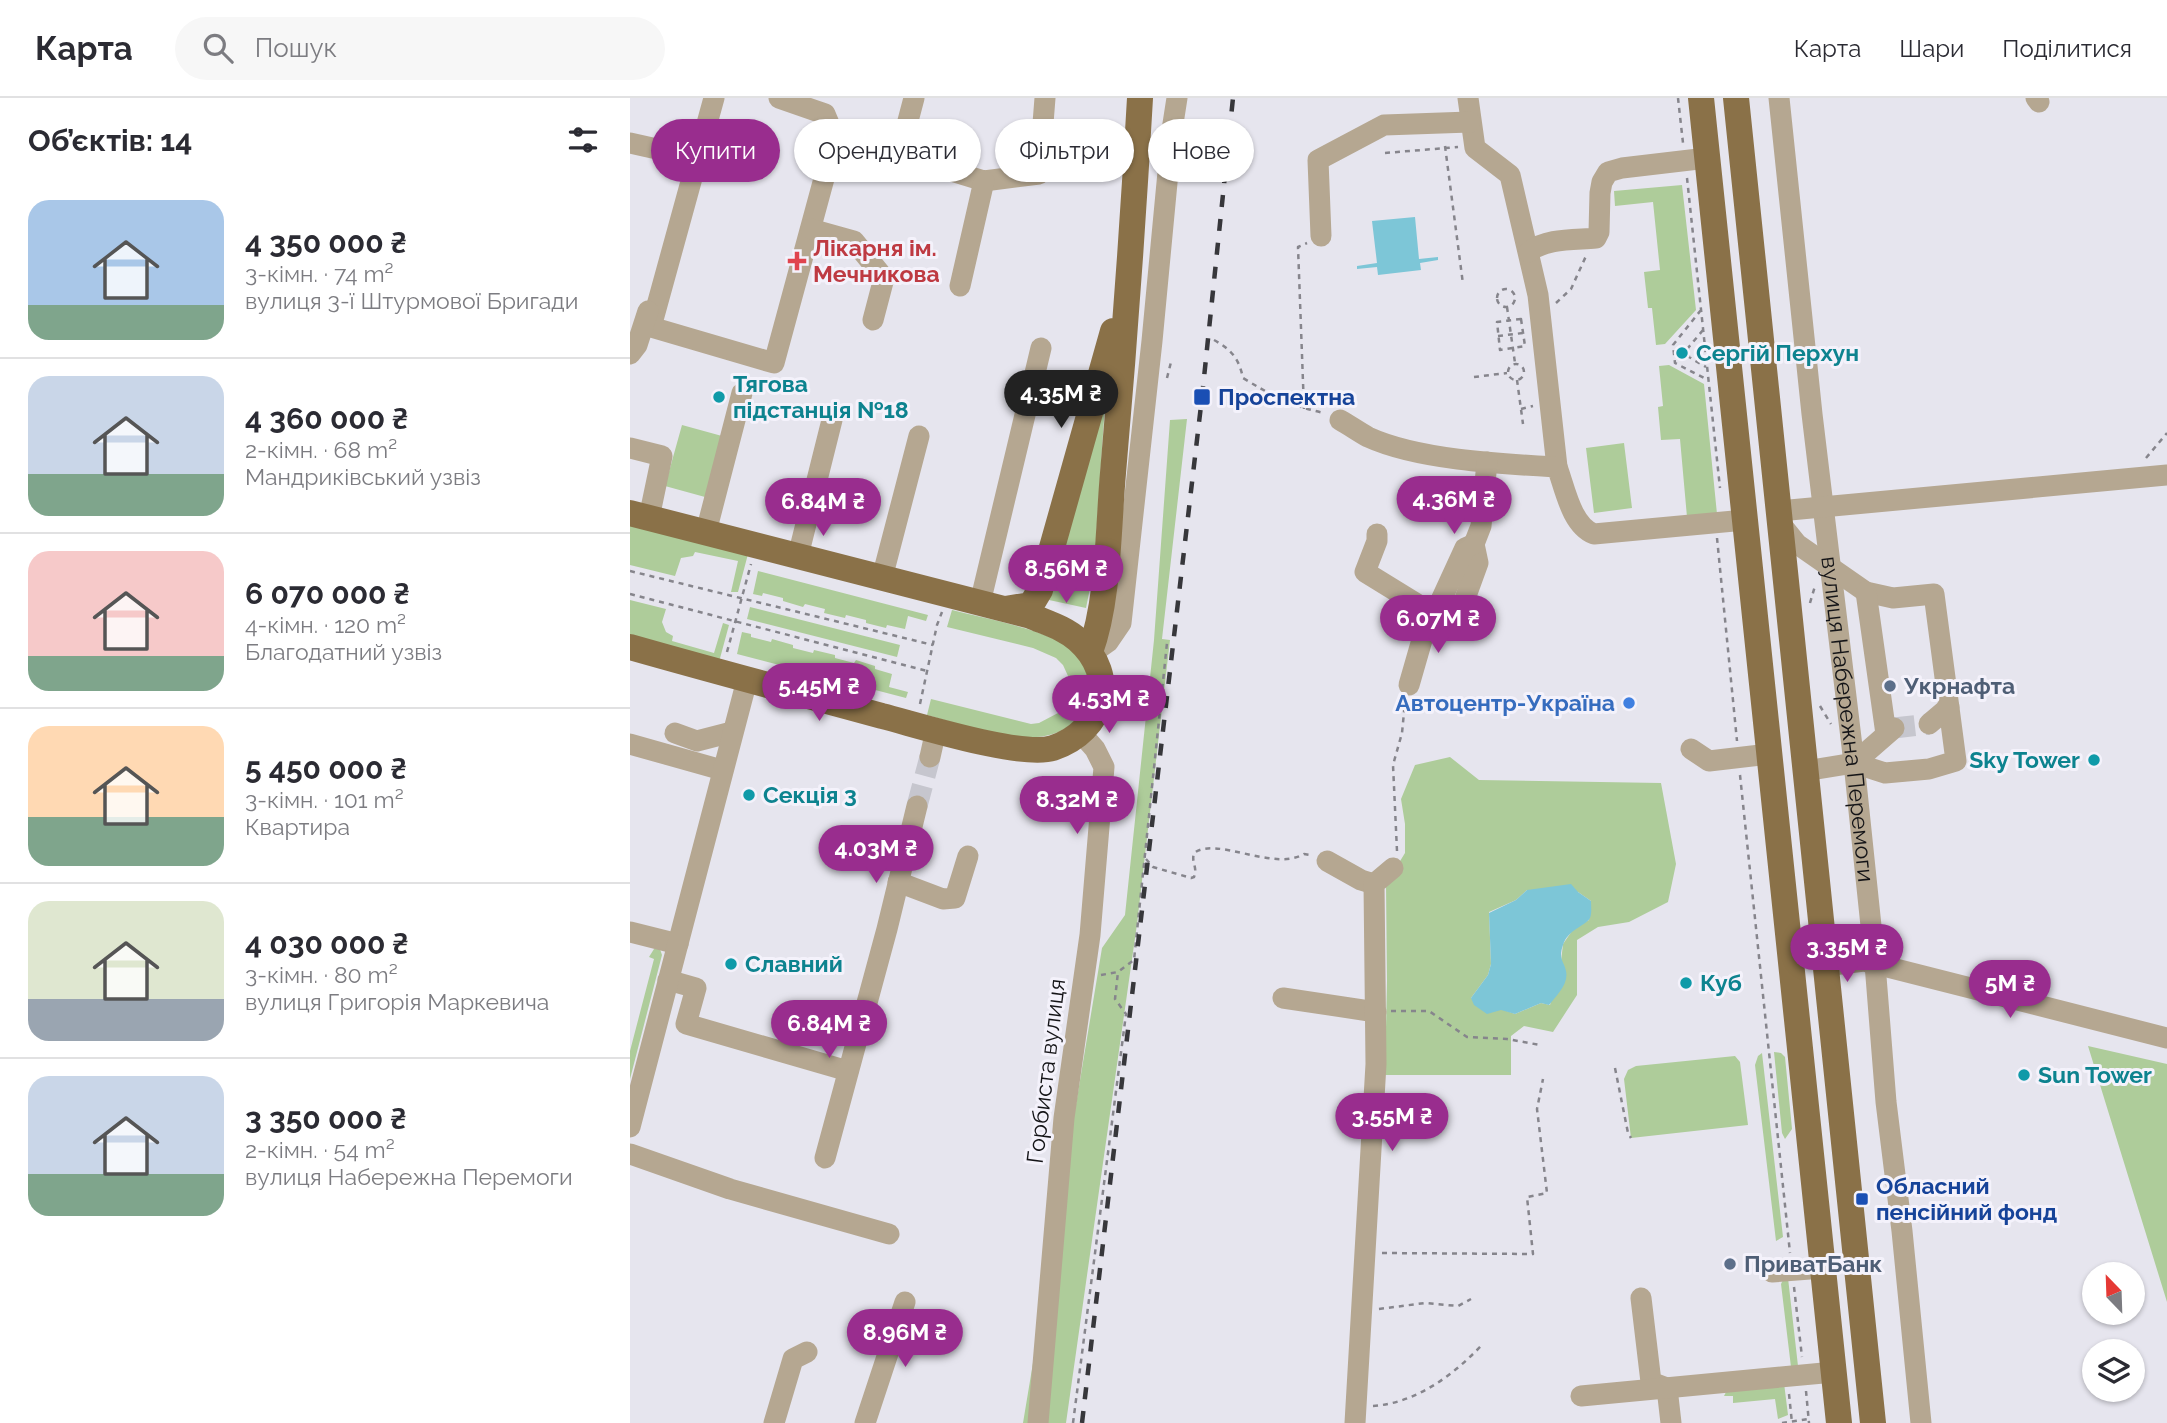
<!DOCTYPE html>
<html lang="uk">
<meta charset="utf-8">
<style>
:root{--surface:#fff;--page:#f7f7f7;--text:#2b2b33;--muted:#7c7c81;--line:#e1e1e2;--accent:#992d8e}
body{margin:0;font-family:Raleway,sans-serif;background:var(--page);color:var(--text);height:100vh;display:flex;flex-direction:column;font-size:26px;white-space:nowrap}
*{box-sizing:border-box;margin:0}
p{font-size:23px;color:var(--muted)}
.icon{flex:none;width:38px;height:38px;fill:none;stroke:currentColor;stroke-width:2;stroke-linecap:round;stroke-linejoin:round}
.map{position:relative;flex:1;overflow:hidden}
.drawer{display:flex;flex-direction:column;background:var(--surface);width:630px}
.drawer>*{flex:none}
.hud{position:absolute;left:21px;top:21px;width:665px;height:63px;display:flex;gap:14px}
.needle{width:46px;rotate:337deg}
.controls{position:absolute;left:1452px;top:1164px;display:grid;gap:14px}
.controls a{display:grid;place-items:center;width:63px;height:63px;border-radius:50%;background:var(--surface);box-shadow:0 2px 5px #0004;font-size:35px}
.price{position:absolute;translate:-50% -60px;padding:0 16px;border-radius:24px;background:var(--accent);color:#fff;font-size:23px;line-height:46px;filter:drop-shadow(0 2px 4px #0008)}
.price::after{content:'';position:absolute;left:50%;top:42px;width:21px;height:16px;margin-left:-10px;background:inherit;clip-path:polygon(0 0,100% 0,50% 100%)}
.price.active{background:#222;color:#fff}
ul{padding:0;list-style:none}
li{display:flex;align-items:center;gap:21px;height:175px;padding:0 28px}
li+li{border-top:2px solid var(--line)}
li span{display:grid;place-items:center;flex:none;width:196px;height:140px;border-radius:21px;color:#555}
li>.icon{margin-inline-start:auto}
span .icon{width:84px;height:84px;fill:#fffc;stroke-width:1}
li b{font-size:30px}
h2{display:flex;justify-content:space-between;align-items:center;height:84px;padding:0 28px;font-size:30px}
.tag{padding:0 24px;border-radius:32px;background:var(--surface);box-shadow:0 2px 5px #0004;font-size:24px;line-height:63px}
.tag.active{background:var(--accent);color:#fff}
header{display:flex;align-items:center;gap:42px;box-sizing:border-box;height:98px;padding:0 35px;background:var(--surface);border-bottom:2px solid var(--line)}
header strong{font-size:33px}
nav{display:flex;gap:38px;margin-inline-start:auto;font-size:24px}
.search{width:490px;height:63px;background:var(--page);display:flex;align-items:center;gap:18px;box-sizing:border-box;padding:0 24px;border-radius:38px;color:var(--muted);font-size:26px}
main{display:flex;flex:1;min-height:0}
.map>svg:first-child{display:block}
.green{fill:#aecc9a;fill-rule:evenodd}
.water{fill:#7dc6d7}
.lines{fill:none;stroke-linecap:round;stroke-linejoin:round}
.minor-tunnel{stroke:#c6c6ce;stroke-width:21;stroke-dasharray:21 10;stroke-linecap:butt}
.path{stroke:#86858c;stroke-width:2.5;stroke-dasharray:5 5;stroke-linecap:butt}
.minor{stroke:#b5a791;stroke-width:21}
.major{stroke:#8a7148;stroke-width:26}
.rail{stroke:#37373b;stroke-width:4.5;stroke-dasharray:12 12;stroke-linecap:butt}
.health-dot{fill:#e0444e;stroke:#f4f2fb;stroke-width:2.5}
.culture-dot{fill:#0f9aa8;stroke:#f4f2fb;stroke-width:2.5}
.transit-dot{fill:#1a4fb4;stroke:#f4f2fb;stroke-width:2.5}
.service-dot{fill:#5c6f8a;stroke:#f4f2fb;stroke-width:2.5}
.shop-dot{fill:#3f7fe0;stroke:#f4f2fb;stroke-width:2.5}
.labels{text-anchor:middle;stroke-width:6;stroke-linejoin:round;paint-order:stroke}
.health-label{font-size:23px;font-weight:bold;fill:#be3a42;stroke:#f4f2fb;text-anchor:start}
.culture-label{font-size:23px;font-weight:bold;fill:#0d838f;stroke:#f4f2fb;text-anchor:start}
.transit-label{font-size:23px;font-weight:bold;fill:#164399;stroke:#f4f2fb;text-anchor:start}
.service-label{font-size:23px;font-weight:bold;fill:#4e5e75;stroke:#f4f2fb;text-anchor:start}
.shop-label{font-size:23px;font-weight:bold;fill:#366cbe;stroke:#f4f2fb;text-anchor:end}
.street-label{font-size:23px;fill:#141417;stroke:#f4f2fb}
</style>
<header>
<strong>Карта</strong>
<div class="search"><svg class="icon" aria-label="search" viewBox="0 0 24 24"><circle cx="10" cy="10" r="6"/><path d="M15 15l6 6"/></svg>Пошук</div>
<nav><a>Карта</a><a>Шари</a><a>Поділитися</a></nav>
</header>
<main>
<section class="drawer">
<h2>Об’єктів: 14<svg class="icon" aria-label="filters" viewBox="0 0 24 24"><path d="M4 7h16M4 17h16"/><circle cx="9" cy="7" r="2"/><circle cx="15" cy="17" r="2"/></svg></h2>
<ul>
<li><span style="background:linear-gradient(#a9c7e8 75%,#7fa58c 0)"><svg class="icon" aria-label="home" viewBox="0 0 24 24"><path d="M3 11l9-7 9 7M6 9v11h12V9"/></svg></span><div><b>4 350 000 ₴</b><p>3-кімн. · 74 m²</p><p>вулиця 3-ї Штурмової Бригади</p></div></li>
<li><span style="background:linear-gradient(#c9d6e8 70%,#7fa58c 0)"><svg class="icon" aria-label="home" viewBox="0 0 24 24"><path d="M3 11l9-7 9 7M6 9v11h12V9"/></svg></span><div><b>4 360 000 ₴</b><p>2-кімн. · 68 m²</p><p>Мандриківський узвіз</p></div></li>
<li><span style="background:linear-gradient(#f6c9c9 75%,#7fa58c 0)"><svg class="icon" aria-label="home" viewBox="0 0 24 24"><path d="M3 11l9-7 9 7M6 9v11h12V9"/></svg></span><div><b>6 070 000 ₴</b><p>4-кімн. · 120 m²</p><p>Благодатний узвіз</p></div></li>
<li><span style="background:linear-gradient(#ffd9b3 65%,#7fa58c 0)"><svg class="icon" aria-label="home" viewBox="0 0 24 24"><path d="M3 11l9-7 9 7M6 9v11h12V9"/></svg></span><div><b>5 450 000 ₴</b><p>3-кімн. · 101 m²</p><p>Квартира</p></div></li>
<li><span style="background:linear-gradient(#dfe7d0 70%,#9aa5b1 0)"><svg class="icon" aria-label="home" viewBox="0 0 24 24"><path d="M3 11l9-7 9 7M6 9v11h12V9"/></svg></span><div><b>4 030 000 ₴</b><p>3-кімн. · 80 m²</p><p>вулиця Григорія Маркевича</p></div></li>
<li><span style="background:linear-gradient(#c9d6e8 70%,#7fa58c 0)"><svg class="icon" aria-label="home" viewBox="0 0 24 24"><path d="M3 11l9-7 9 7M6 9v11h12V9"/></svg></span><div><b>3 350 000 ₴</b><p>2-кімн. · 54 m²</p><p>вулиця Набережна Перемоги</p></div></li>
</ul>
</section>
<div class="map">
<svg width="1537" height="1325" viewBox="0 0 1537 1325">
<rect width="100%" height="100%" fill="#e6e5ee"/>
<!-- green -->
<path class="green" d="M 1052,87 L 1066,212 L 1035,246 L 1026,247 L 1022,210 L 1018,210 L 1014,174 L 1030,172 L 1023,104 L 985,108 L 984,93 Z
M 478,262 L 464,470 L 456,510 L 419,502 Z
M 1039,267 L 1074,286 L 1087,416 L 1057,419 L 1050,341 L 1031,342 L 1028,309 L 1033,308 L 1029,268 Z
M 557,321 L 532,541 L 540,542 L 507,826 L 436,1325 L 393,1325 L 472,850 L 495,817 L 524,542 L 540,322 Z
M 52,327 L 92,338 L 75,399 L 35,388 Z
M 994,345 L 1002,410 L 964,415 L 956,350 Z
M 0,424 L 118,456 L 108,494 L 101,494 L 108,463 L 65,454 L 63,458 L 51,460 L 45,478 L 0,467 Z
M 128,473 L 298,517 L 296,523 L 278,518 L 275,531 L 257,527 L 256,530 L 236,525 L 236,522 L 216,517 L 215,520 L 194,515 L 195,511 L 175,506 L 173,509 L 153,503 L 153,500 L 133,495 L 132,498 L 123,496 Z
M 0,502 L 36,511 L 32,524 L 36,534 L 43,538 L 42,543 L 84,555 L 93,525 L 99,527 L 89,564 L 0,540 Z
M 120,509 L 270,547 L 267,559 L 117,521 Z
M 322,512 C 352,520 428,533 447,556 C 457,568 463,591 456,606 C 429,666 343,629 297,617 L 301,601 L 401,626 L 409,625 L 428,615 L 438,598 L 438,578 L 433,567 L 426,560 L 403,550 L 317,529 Z
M 112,534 L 121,536 L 121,539 L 141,544 L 142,541 L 163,547 L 163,550 L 183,555 L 184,552 L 205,557 L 205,560 L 224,565 L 226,562 L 245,568 L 245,571 L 262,576 L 259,589 L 278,594 L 276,600 L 107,556 Z
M 820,659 L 849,682 L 1031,685 L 1046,766 L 1038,804 L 999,824 L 968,829 L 947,842 L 947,897 L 923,934 L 894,928 L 881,938 L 881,977 L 755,977 L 757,883 L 756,786 L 775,755 L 775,726 L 771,701 L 785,667 ZM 897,792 L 948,794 L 961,803 L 959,822 L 944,830 L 933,846 L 931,864 L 920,907 L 911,905 L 885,916 L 841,900 L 858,877 L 861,866 L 859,814 L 886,802 Z
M 24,851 L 30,851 L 32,857 L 0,981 L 0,953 L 24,861 L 19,859 Z
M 1458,948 L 1537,966 L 1537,1204 Z
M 1144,954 L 1151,955 L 1155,959 L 1162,1031 L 1155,1041 L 1152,1035 Z
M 1132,955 L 1153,1139 L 1146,1143 L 1125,967 L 1128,958 Z
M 1105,958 L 1110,964 L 1118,1027 L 1001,1040 L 994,981 L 998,972 L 1006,968 Z
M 1158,1180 L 1168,1268 L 1161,1269 L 1151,1186 L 1153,1182 Z
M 1154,1285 L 1158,1317 L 1148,1321 L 1145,1301 L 1103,1305 L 1103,1298 L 1094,1298 L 1096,1294 Z"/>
<!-- water -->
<path class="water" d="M 785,119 L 789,161 L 808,159 L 808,162 L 790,165 L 791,172 L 748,177 L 747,169 L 727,171 L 727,168 L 747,165 L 742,123 Z
M 941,786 L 948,794 L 961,803 C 961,808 962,815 960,820 C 956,828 938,831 933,847 C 928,861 934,863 936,873 C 939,886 926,898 919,907 L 911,905 L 885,916 L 871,912 L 857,916 L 844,907 L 841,900 L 858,877 L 861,866 L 859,815 L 886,802 L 897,792 Z"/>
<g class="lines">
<!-- minor-tunnel -->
<path class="minor-tunnel" d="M 1264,630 L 1299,626
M 287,708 L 300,659"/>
<!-- path -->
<path class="path" d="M 1048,0 L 1053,45
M 815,48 L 833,186
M 755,55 L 828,49
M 1057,80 L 1090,390
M867 200a9 9 0 1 1 18 0a9 9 0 1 1-18 0Z
M 926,205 L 941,191 L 956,158
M 877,209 L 885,265
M 1071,212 L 1043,247 L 1045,265 L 1078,282
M 891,221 L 895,248 L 870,252 L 867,224 Z
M 1073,232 L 1058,250 L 1059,259 L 1076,269
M 868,238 L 893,235
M 584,242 C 602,252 609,261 613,280 C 641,297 661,308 694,315
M878 274a8 8 0 1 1 16 0a8 8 0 1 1-16 0Z
M 844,279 L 877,275
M 537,280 L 541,264
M 887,282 L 893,326
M 674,311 L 668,149 L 677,145
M 891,311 L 903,308
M 1516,360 L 1537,335
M 1087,440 L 1107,643
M 0,473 L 303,547
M 433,482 L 456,473
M 0,496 L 297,573
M 1180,505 L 1185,488
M 97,554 L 121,466
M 290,606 L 307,527 L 312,514
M 1190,608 L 1201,626
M 1110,677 L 1160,1155
M 767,753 L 763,667 L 772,635 L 775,604
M 516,761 L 523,769 L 561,780 L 564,779 C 568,769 561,765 564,755 C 587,738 643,774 674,756 L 681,757
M 471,877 L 488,874 L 504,862 L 537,545
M 761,913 L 799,913 L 837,939 L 877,941 L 910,947
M 985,970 L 998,1035 L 1001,1040
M 752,1155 L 903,1156 L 897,1099 L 917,1095 L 907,1011 L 913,981
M 1164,1189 L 1172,1259
M 749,1211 L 795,1205 L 828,1208 L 841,1201
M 1176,1293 L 1179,1325
M 1159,1296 L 1162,1325
M 743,1308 C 786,1305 822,1278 851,1248
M 443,1325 L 496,916 L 485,901 L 488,874
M 1152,1325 L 1179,1321"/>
<!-- minor -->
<g class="minor">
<path d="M 84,0 L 21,229 L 144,265 L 205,40 L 269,57 L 284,0"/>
<path d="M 149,0 L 195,16 L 205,40"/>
<path d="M 838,0 L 845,50 L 880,77 L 908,197 L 927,369"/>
<path id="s1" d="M 1149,0 L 1182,316 L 1224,665 L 1245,866 L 1256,1004 L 1272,1133 L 1291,1325"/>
<path d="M 1406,0 L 1409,4"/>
<path d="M 0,45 L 67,60"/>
<path d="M 269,57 L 354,83 L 409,76 L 415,0"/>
<path d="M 181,131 L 224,143 L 254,180 L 243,222"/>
<path d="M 691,138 L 688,62 L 754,27 L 840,24"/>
<path d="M 899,154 C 916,140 944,142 966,140 L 969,134 L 970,95 L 972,84 L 978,74 L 992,70 L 1077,60"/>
<path d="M 330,188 L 354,83"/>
<path d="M 0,256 L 7,247 L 18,213"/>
<path d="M 710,322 C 719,327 729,334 738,339 C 788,362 872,366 927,369 C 935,390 941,427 964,436 L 1115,422"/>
<path d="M 0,350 L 32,358 L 19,420"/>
<path d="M 1149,413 L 1537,377"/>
<path d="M 1150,425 L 1167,446 L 1236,494 L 1263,500 L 1304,496 L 1326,663 L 1299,671 L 1255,675 L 1224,665 L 1175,673"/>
<path d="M 76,434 L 112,295"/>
<path d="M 747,436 L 747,443 L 735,474 L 800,514 L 832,509 L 848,465 L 844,446 L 851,428 L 857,364"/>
<path d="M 168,458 L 202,322"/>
<path d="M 252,480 L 289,338"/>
<path d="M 1236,494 L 1256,636"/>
<path d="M 350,505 L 411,250"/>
<path d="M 807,511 L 835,450 L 844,446"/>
<path d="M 461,556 L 478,544 L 491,525 L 522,243 L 542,32 L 547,0"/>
<path d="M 779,587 L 800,514"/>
<path d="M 1299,626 L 1319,609"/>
<path d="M 45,635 L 67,643 L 102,634"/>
<path d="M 0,646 L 92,672"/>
<path d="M 1061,651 L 1079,663 L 1139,656"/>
<path d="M 300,659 L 306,632"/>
<path d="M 1224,665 L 1264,630"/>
<path d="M 697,763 L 731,782 L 744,786"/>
<path d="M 268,784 L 313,801 L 325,800 L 338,758"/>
<path d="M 0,834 L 48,846"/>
<path d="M 1195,868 L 1234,863 L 1537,940"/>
<path d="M 38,882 L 66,890 L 56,926 L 218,973"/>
<path d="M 653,900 L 746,914"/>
<path d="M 0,1029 L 117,582"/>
<path d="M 0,1056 L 100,1091 L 259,1136"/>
<path d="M 195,1060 L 257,831 L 287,708"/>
<path d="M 1142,1174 L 1193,1170"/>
<path d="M 1011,1200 L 1021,1284 L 1037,1290 L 1041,1325"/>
<path d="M 951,1298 L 1204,1274"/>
<path d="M 144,1325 L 163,1261 L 177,1254"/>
<path d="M 235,1325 L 275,1204"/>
<path d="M 408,1325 L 434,1020 L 460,837 L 474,669 L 465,651 L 450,634"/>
<path d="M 725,1325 L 746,966 L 744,786 L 763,770"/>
</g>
<!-- major -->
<path class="major" d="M 1071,0 L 1209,1325
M 1106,0 L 1243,1325
M 0,415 L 401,518 C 417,525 435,530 448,542 C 489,578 474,633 423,650 C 391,660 288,627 252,618 C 168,595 84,573 0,549
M 375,511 L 401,507 L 410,492 L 483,233
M 460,554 C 479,502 478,431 483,375 C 494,250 503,125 510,0"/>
<!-- rail -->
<path class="rail" d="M 452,1325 L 572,299 L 603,0"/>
</g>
<!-- markers -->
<path class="health-dot" d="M163.5 152.5h7v7h7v7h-7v7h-7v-7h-7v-7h7z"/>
<g class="culture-dot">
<circle cx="1052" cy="255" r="7"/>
<circle cx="89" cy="299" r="7"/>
<circle cx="1464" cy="662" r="7"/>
<circle cx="119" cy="697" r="7"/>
<circle cx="101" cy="866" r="7"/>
<circle cx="1056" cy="885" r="7"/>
<circle cx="1394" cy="977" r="7"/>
</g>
<g class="transit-dot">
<rect x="563" y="290" width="18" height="18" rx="3.5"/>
<rect x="1225" y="1094" width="14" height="14" rx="3.5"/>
</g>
<g class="service-dot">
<circle cx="1260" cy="588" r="7"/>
<circle cx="1100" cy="1166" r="7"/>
</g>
<circle class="shop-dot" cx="999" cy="605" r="7"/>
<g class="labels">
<!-- health labels -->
<g class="health-label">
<text x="183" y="158">Лікарня ім.<tspan x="183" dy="26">Мечникова</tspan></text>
</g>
<!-- culture labels -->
<g class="culture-label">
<text x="1066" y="263">Сергій Перхун</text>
<text x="103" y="294">Тягова<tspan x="103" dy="26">пiдстанцiя №18</tspan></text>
<text x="1450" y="670" text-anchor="end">Sky Tower</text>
<text x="133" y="705">Секція 3</text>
<text x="115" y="874">Славний</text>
<text x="1070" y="893">Куб</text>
<text x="1408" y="985">Sun Tower</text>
</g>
<!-- transit labels -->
<g class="transit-label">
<text x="588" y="307">Проспектна</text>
<text x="1246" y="1096">Обласний<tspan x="1246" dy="26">пенсійний фонд</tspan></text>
</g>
<!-- service labels -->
<g class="service-label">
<text x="1274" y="596">Укрнафта</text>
<text x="1114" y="1174">ПриватБанк</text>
</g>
<!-- shop labels -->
<g class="shop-label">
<text x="985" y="613">Автоцентр-Україна</text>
</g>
<!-- street labels -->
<g class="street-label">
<text dy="8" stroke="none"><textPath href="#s1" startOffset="625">вулиця Набережна Перемоги</textPath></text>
<text transform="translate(416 973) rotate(-83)" y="8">Горбиста вулиця</text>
</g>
</g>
</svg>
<div class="controls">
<a><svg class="needle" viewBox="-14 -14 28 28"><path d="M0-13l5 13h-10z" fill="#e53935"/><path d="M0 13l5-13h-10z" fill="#7c7c81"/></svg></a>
<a><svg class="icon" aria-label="layers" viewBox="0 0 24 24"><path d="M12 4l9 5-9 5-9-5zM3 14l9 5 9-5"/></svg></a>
</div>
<b class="price active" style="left:431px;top:332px">4.35M ₴</b>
<b class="price" style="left:824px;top:438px">4.36M ₴</b>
<b class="price" style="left:193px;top:440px">6.84M ₴</b>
<b class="price" style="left:436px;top:507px">8.56M ₴</b>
<b class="price" style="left:808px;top:557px">6.07M ₴</b>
<b class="price" style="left:189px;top:625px">5.45M ₴</b>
<b class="price" style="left:479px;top:637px">4.53M ₴</b>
<b class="price" style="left:447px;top:738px">8.32M ₴</b>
<b class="price" style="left:246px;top:787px">4.03M ₴</b>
<b class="price" style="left:1217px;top:886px">3.35M ₴</b>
<b class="price" style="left:1380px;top:922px">5M ₴</b>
<b class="price" style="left:199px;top:962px">6.84M ₴</b>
<b class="price" style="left:762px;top:1055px">3.55M ₴</b>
<b class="price" style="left:275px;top:1271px">8.96M ₴</b>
<div class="hud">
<a class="tag active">Купити</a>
<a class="tag">Орендувати</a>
<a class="tag">Фільтри</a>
<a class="tag">Нове</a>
</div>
</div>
</main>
